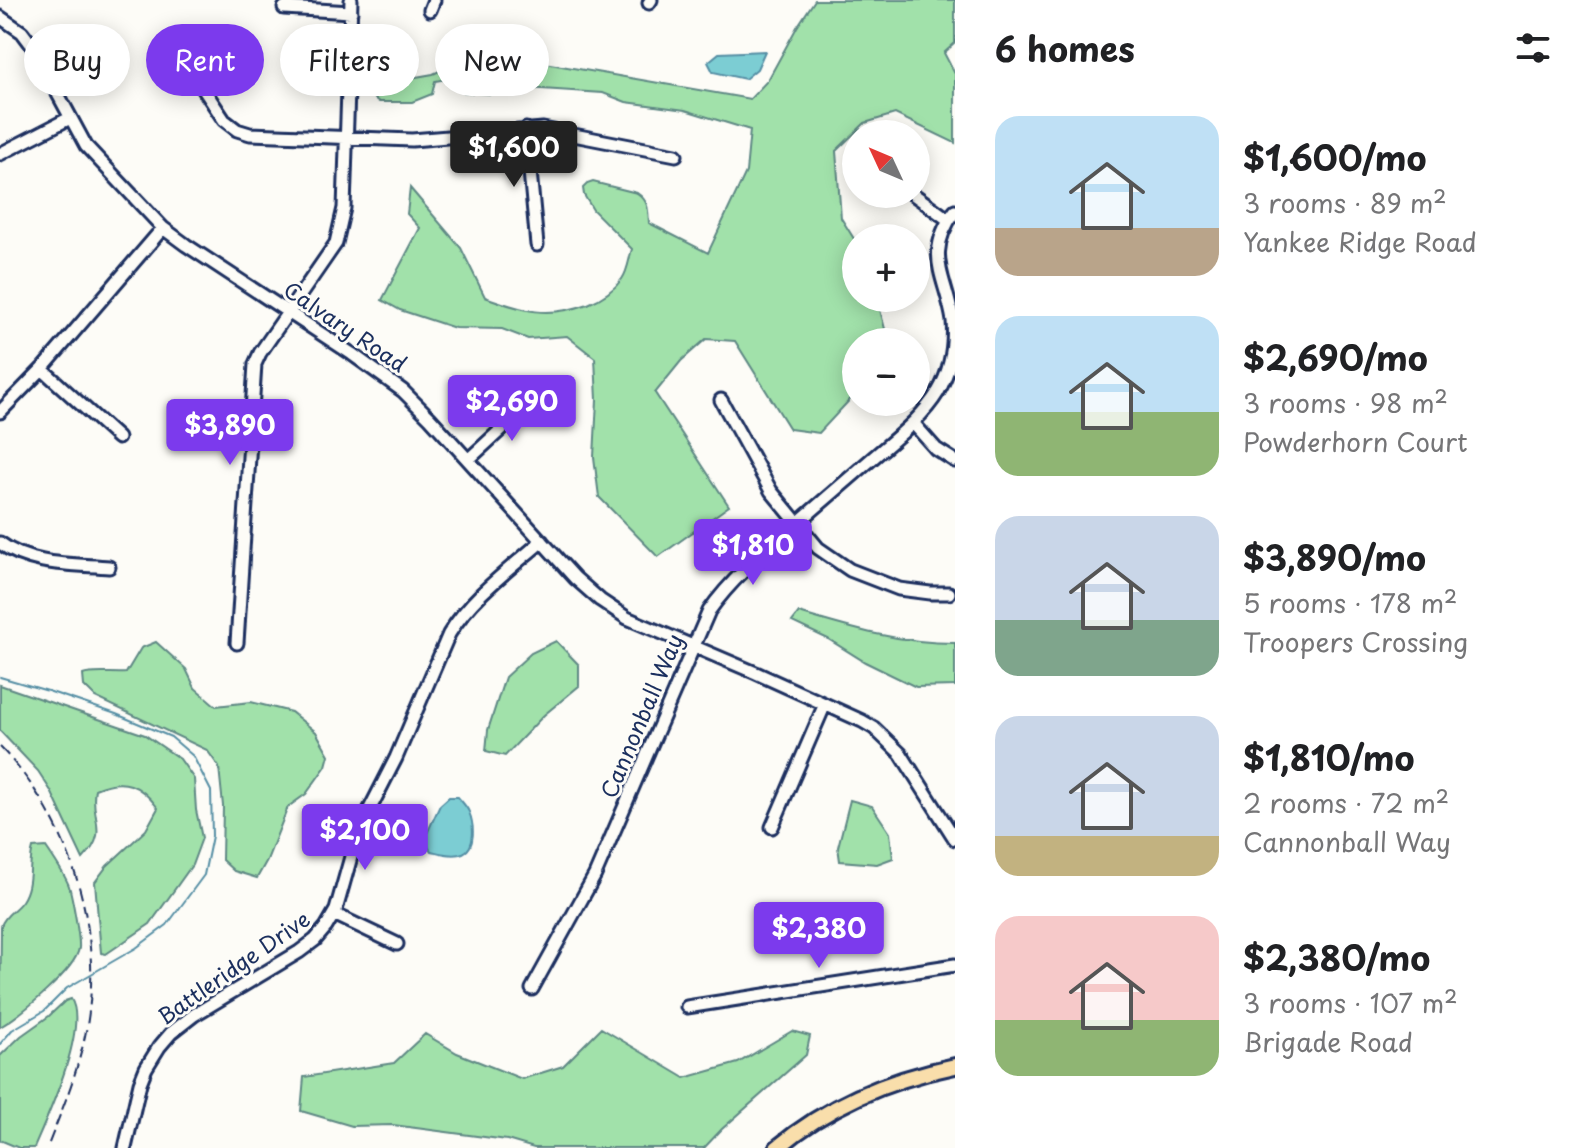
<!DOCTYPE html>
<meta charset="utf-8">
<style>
:root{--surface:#fff;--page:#f2f2f2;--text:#202124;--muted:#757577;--accent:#7c3aed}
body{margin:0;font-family:"Playpen Sans",sans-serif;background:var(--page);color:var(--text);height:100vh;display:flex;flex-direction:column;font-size:30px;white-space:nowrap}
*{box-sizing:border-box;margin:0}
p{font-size:26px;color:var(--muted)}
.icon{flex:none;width:44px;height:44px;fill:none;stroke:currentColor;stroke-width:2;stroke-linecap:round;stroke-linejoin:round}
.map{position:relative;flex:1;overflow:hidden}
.details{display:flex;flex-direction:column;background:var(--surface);width:640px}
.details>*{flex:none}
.banner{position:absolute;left:24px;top:24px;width:760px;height:72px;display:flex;gap:16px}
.needle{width:52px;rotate:314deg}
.fabs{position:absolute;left:842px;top:120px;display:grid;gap:16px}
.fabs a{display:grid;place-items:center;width:88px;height:88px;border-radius:50%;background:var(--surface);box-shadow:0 4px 20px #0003;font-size:40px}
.price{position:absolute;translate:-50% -68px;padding:0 18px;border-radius:8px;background:var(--accent);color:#fff;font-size:26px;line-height:52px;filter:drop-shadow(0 2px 4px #0008)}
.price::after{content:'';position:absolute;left:50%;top:48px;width:24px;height:18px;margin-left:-12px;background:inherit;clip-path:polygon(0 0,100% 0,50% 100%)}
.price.current{background:#222;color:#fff}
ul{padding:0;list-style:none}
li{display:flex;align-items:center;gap:24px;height:200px;padding:0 40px}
li span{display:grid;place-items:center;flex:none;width:224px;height:160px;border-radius:24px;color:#555}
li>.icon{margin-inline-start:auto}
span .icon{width:96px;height:96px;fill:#fffc;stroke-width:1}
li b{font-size:34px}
h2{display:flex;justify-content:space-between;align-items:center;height:96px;padding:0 40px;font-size:34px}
.chip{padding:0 28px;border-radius:36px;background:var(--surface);box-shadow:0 4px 20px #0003;font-size:28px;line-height:72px}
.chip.current{background:var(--accent);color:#fff}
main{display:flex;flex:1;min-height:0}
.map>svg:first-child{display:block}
.green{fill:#a1e1aa;stroke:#5e8884;stroke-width:2}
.water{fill:#7bcdd3;stroke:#558ea4;stroke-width:2}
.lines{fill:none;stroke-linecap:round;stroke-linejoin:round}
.stream{stroke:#558ea4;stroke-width:2}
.minor-casing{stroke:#1b2f5e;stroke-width:17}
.major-casing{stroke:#1b2f5e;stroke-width:20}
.minor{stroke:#fdfcf7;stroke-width:11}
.major{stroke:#f9deab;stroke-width:14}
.rail{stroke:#1b2f5e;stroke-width:2;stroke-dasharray:12 6;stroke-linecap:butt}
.labels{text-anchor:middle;stroke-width:6;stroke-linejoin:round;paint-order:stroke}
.street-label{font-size:22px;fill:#1b2f5e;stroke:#fdfcf7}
</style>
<main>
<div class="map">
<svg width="955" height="1148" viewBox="0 0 955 1148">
<rect width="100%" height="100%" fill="#fdfcf7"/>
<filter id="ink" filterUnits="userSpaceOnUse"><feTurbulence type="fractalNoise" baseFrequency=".0125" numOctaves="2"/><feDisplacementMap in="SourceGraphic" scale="16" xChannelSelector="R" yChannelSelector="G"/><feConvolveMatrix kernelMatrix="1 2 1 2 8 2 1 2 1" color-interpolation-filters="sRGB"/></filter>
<g filter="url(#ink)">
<!-- green -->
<path class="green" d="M 815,0 L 955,0 L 955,43 L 944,53 L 955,74 L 955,143 L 895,114 L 865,123 L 836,151 L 841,218 L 856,242 L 856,298 L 877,298 L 885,329 L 883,342 L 856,342 L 856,393 L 819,433 L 790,429 L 735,341 L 706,339 L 681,361 L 655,393 L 729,506 L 658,557 L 599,497 L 594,457 L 597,400 L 595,358 L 567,336 L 528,339 L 502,329 L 455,328 L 400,310 L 382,300 L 420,228 L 407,214 L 410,188 L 461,248 L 485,297 C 524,311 547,319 588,304 C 600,299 614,290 622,279 C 628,271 629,258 632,249 L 593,210 L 584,195 L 583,188 L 587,184 L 593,182 L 637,193 C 649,201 648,210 649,223 L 708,253 L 746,172 L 750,130 L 685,110 L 626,102 L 603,93 L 496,86 L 491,94 L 463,92 L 458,77 L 435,81 L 432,94 L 412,102 L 379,102 C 373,98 368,93 372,85 L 376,84 L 433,74 L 475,55 L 482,67 L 533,61 L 750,99 L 768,80 L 797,27 Z
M 799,613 C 852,629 900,643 955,643 L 955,686 L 916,687 L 865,662 L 828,639 L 792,622 Z
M 556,641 L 579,665 L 579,686 L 544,715 L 505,756 L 486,751 L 488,730 L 505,677 L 531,653 Z
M 156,642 L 186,669 L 195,688 L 216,706 L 251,702 L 291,712 L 316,732 L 329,755 L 326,766 L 306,794 L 288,807 L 267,860 L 257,878 L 234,871 L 222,860 L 223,806 L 219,767 L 207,750 L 95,697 L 84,686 L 83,675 C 91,671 115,674 126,673 L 141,648 Z
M 0,685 L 145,735 L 180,759 L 194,779 L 196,810 L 202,838 L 192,865 L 150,924 L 106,954 L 101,953 L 95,882 L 107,866 L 146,830 L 158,808 C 140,784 124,777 95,789 C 89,819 111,830 83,859 L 51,791 L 38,771 L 0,731 Z
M 850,800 L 872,806 L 890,833 L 893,858 L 877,864 L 840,861 L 838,847 Z
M 46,847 C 54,859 64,873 69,886 C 72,896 80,938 79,948 C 76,970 19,1016 0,1027 L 1,926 C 5,914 15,911 22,901 C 33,885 28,865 33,848 Z
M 71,999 C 89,1027 47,1118 34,1148 L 19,1148 L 0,1140 L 0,1056 L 21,1036 L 49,1016 L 65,1001 Z
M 601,1028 L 685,1078 L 738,1063 L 792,1031 L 810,1036 L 806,1055 L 722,1129 L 704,1148 L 534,1148 L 507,1140 L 393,1125 L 352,1126 L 301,1111 L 304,1077 L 394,1063 L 425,1034 L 457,1053 L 522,1079 L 563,1066 Z"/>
<!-- water -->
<path class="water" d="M 765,51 L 757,69 L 745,79 L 713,72 L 708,62 L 719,53 Z
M 449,797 L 458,797 C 462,802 467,807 469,812 C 474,824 476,848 463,853 C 453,857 441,853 431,851 L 424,840 L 440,805 Z"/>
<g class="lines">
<!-- stream -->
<path class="stream" d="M 0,677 L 48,691 L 116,714 L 171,737 L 193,756 L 211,791 L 212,836 L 204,875 L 167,925 L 136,948 L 67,988 L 44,1011 L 12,1030 L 0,1044"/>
<!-- minor casing -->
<g class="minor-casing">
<path id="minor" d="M 649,3 L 651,0
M 284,8 L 351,12
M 430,10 L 434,0
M 0,17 L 22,32 L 31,44 L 86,146 L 163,228 L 186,245 L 352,354 L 403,391 L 430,418 L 575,578 L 600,600 L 627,618 L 756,673 L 862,721 L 874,728 L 901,754 L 955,839
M 181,55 L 224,120 L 237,130 L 250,134 L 412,140 L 543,129 L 676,155
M 526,129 L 537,245
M 0,154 L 70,118
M 913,194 L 949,220
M 42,369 L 118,438
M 721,400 L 771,491 L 818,548 L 850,570 L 899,589 L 930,593 L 949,593
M 0,412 L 42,369 L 163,228
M 913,423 L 936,449 L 955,461
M 468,460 L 532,401
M 0,543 C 30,566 73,564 109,567
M 237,643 L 255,364 L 260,353 L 336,243 L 344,208 L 351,0
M 772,827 L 825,704
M 334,914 L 397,944
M 532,989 L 595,875 L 709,611 C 730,581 758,557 786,533 C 815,508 845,482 874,457 C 897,437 922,418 938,392 C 950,371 955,346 953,321 C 946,276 923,255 955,211
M 687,1007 L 955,965
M 125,1148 L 140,1083 L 146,1068 L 159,1047 L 171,1033 L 194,1015 L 299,952 L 315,940 L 326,927 L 336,910 L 358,832 L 396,758 L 449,634 C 471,597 510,569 542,541"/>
</g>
<!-- major casing -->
<g class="major-casing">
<path id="major" d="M 777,1148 C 828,1105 891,1079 955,1066"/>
</g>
<!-- minor -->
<use href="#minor" class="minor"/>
<!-- major -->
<use href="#major" class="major"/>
<!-- rail -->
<path class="rail" d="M 0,747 C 71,820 105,931 86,1031 C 78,1072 62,1110 47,1148"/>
</g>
</g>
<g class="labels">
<!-- street labels -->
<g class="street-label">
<text transform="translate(345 327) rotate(34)" y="8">Calvary Road</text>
<text transform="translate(642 716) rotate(-67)" y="8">Cannonball Way</text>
<text transform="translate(234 968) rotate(-35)" y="8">Battleridge Drive</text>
</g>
</g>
</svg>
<div class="fabs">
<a><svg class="needle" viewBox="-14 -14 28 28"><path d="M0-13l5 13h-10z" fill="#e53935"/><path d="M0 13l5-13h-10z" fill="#757577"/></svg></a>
<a>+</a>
<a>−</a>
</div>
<b class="price current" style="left:514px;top:189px">$1,600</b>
<b class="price" style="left:512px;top:443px">$2,690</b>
<b class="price" style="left:230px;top:467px">$3,890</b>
<b class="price" style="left:753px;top:587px">$1,810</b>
<b class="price" style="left:365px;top:872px">$2,100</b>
<b class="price" style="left:819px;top:970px">$2,380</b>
<div class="banner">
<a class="chip">Buy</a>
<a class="chip current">Rent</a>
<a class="chip">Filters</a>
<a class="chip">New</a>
</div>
</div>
<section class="details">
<h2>6 homes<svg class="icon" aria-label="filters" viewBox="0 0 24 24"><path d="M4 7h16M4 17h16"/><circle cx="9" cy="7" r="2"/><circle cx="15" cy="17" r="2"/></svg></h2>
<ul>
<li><span style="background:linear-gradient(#bfe0f5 70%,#b9a48a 0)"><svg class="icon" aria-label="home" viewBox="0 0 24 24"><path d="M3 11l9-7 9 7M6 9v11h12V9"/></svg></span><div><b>$1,600/mo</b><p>3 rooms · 89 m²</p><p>Yankee Ridge Road</p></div></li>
<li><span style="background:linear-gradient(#bfe0f5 60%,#8fb573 0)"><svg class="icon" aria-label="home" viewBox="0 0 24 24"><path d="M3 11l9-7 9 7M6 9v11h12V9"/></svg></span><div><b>$2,690/mo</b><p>3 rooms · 98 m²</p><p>Powderhorn Court</p></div></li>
<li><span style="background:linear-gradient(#c9d6e8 65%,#7fa58c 0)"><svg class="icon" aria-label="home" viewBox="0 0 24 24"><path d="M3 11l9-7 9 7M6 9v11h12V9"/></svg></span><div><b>$3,890/mo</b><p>5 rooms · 178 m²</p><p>Troopers Crossing</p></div></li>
<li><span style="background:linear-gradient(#c9d6e8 75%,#c2b280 0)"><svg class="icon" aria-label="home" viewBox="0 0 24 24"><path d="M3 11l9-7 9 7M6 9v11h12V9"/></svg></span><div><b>$1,810/mo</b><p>2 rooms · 72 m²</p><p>Cannonball Way</p></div></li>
<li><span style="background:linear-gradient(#f6c9c9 65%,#8fb573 0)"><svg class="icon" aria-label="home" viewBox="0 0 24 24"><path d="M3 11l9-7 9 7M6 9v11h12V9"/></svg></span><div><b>$2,380/mo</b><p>3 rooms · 107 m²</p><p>Brigade Road</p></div></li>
</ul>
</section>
</main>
